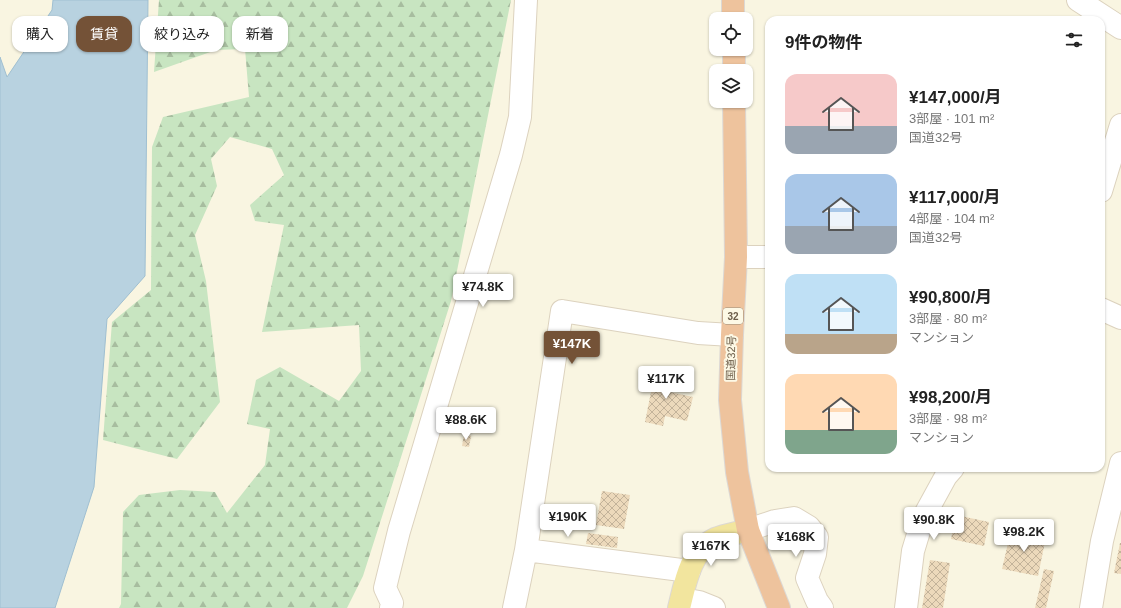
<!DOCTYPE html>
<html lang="ja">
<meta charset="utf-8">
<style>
:root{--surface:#fff;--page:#f6f6f6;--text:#222;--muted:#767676;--accent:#745237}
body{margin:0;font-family:Helvetica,"Noto Sans JP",sans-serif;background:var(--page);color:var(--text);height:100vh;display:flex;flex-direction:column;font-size:15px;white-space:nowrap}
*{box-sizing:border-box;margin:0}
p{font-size:13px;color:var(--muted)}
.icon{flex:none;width:22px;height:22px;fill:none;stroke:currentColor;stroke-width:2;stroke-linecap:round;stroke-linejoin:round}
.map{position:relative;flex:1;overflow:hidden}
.details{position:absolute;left:765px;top:16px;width:340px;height:456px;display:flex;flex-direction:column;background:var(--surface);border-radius:12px;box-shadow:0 1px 3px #0004}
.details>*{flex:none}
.hud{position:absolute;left:12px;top:16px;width:380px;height:36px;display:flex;gap:8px}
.controls{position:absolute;left:709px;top:12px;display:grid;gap:8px}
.controls a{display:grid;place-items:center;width:44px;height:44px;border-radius:8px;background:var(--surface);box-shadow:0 1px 3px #0004;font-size:20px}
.price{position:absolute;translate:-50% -34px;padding:0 9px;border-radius:4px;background:#fff;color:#222;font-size:13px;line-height:26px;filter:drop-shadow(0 1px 2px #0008)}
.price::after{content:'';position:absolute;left:50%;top:24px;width:12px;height:9px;margin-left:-6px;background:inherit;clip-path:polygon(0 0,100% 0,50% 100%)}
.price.on{background:var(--accent);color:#fff}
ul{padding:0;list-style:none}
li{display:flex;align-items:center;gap:12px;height:100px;padding:0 20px}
li span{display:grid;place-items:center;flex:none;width:112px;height:80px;border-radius:12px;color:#555}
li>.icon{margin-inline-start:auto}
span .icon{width:48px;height:48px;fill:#fffc;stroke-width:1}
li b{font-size:17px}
h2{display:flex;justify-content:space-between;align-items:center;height:48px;padding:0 20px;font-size:17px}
.chip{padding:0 14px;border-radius:12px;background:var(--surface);box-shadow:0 1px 3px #0004;font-size:14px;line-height:36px}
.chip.on{background:var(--accent);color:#fff}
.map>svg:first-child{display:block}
.forest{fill:url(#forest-firs)}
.water{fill:#b8d2e0;stroke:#9fbfd1}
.building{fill:url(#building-cross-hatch)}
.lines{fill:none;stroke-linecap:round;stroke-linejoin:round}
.minor-casing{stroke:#dcd2be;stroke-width:24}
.major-casing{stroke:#dcd8d4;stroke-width:24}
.highway-casing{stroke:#dcd8d4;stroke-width:24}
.minor{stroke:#fff;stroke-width:22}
.major{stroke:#f2e59e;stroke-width:22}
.highway{stroke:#eec39d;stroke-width:22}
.labels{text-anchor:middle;stroke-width:4;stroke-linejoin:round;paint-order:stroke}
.shield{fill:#fdf9e6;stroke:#988c79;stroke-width:1}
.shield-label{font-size:10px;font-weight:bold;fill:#6d5e4a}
.street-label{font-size:11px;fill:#6d5e4a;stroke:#fdf9e6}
</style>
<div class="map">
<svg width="1121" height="608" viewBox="0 0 1121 608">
<defs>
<pattern id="forest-firs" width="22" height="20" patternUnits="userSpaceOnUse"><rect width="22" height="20" fill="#c8e5c1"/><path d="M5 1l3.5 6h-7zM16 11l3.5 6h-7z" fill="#a7bd9f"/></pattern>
<pattern id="building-cross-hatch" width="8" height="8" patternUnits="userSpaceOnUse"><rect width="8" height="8" fill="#ecd9bb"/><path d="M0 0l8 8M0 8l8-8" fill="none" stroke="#c3b39a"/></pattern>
</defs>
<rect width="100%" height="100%" fill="#f9f5e1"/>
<!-- forest -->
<path class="forest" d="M 159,0 L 511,0 L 451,301 L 363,576 L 347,608 L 119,608 L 121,604 L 123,512 L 139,495 L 180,490 L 215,492 L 227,513 L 265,465 L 270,429 L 247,424 L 256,380 L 280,367 L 339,401 L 361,371 L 359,325 L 262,332 L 284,225 L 255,221 L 250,205 L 284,175 L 272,149 L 230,137 L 211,159 L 217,186 L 195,235 L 206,281 L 220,402 L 177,459 L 103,440 L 112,322 L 151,290 L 152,147 L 163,117 L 249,97 L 245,49 L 216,50 L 154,72 Z"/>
<!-- water -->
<path class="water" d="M 53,0 L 148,0 L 145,276 L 107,319 L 94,487 L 55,608 L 0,608 L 0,57 L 7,77 L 52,10 Z"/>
<!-- building -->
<path class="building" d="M 656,367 L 675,371 L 670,392 L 693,397 L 687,421 L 665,416 L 663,426 L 645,422 Z
M 464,434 L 471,436 L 469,447 L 462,446 Z
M 602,491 L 630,495 L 624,529 L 596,525 Z
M 956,515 L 989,522 L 984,546 L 951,539 Z
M 1011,530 L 1046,537 L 1038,576 L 1002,569 Z
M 588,533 L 618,537 L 617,548 L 586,544 Z
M 1120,543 L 1121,543 L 1121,574 L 1114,573 Z
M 930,560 L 950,563 L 943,608 L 922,608 Z
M 1044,569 L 1054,571 L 1046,608 L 1035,608 Z"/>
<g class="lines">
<!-- minor casing -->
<g class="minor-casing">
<path id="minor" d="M 1078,0 L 1121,28
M 1101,191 L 1121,125
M 736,257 L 769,257
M 1101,309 L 1121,318
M 748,530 L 775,521 L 794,518 L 809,527 L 817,537 L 815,554 L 807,578 L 817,601 L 822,608
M 526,550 L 562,311 L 698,333 L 732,335
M 682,599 L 699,602 L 714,608
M 391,608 L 392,603 L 385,588 L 399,531 L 511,155 L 520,117 L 526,0
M 514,608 L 526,550 L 689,571
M 906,608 L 913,551 L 923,518 L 946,476 L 953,468
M 1091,608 L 1102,541 L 1121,463"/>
</g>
<!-- major casing -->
<g class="major-casing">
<path id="major" d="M 679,608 C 685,584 690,551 715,539 C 725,535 738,533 748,530"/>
</g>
<!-- highway casing -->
<g class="highway-casing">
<path id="highway" d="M 733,0 L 733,19
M 734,49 L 734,71
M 734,101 L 736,257 L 732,335 L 730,400 L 737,472 L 748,530 L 779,608"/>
</g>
<!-- minor -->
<use href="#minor" class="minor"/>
<!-- major -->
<use href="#major" class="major"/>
<!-- highway -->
<use href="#highway" class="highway"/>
</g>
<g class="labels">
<!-- shield labels -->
<rect class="shield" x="723" y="308" width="20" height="16" rx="3"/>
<g class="shield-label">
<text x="733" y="320">32</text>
</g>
<!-- street labels -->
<g class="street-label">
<text transform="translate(731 358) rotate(-89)" y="4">国道32号</text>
</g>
</g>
</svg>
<div class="controls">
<a><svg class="icon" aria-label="locate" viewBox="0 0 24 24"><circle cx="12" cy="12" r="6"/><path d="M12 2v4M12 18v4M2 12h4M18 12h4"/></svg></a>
<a><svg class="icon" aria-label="layers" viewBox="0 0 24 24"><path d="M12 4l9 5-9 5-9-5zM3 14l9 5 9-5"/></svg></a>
</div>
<b class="price" style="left:483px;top:308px">¥74.8K</b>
<b class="price on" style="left:572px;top:365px">¥147K</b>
<b class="price" style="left:666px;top:400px">¥117K</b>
<b class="price" style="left:466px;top:441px">¥88.6K</b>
<b class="price" style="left:568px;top:538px">¥190K</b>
<b class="price" style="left:934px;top:541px">¥90.8K</b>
<b class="price" style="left:1024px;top:553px">¥98.2K</b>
<b class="price" style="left:796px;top:558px">¥168K</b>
<b class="price" style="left:711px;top:567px">¥167K</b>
<div class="hud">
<a class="chip">購入</a>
<a class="chip on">賃貸</a>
<a class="chip">絞り込み</a>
<a class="chip">新着</a>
</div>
<section class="details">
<h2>9件の物件<svg class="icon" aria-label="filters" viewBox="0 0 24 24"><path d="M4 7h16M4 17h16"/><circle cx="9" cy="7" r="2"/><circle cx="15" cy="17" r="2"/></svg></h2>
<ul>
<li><span style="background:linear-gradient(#f6c9c9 65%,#9aa5b1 0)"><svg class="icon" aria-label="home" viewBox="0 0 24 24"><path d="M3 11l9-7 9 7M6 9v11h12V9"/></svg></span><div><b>¥147,000/月</b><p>3部屋 · 101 m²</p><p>国道32号</p></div></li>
<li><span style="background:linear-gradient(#a9c7e8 65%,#9aa5b1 0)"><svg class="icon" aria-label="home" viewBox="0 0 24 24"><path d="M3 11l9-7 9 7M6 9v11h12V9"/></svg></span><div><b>¥117,000/月</b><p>4部屋 · 104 m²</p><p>国道32号</p></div></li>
<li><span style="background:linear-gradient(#bfe0f5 75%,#b9a48a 0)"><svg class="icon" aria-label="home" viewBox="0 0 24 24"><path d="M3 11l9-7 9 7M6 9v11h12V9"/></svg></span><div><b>¥90,800/月</b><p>3部屋 · 80 m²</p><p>マンション</p></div></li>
<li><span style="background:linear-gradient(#ffd9b3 70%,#7fa58c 0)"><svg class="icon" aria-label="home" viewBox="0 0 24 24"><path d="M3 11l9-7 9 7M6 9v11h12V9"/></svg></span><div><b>¥98,200/月</b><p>3部屋 · 98 m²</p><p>マンション</p></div></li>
</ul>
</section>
</div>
